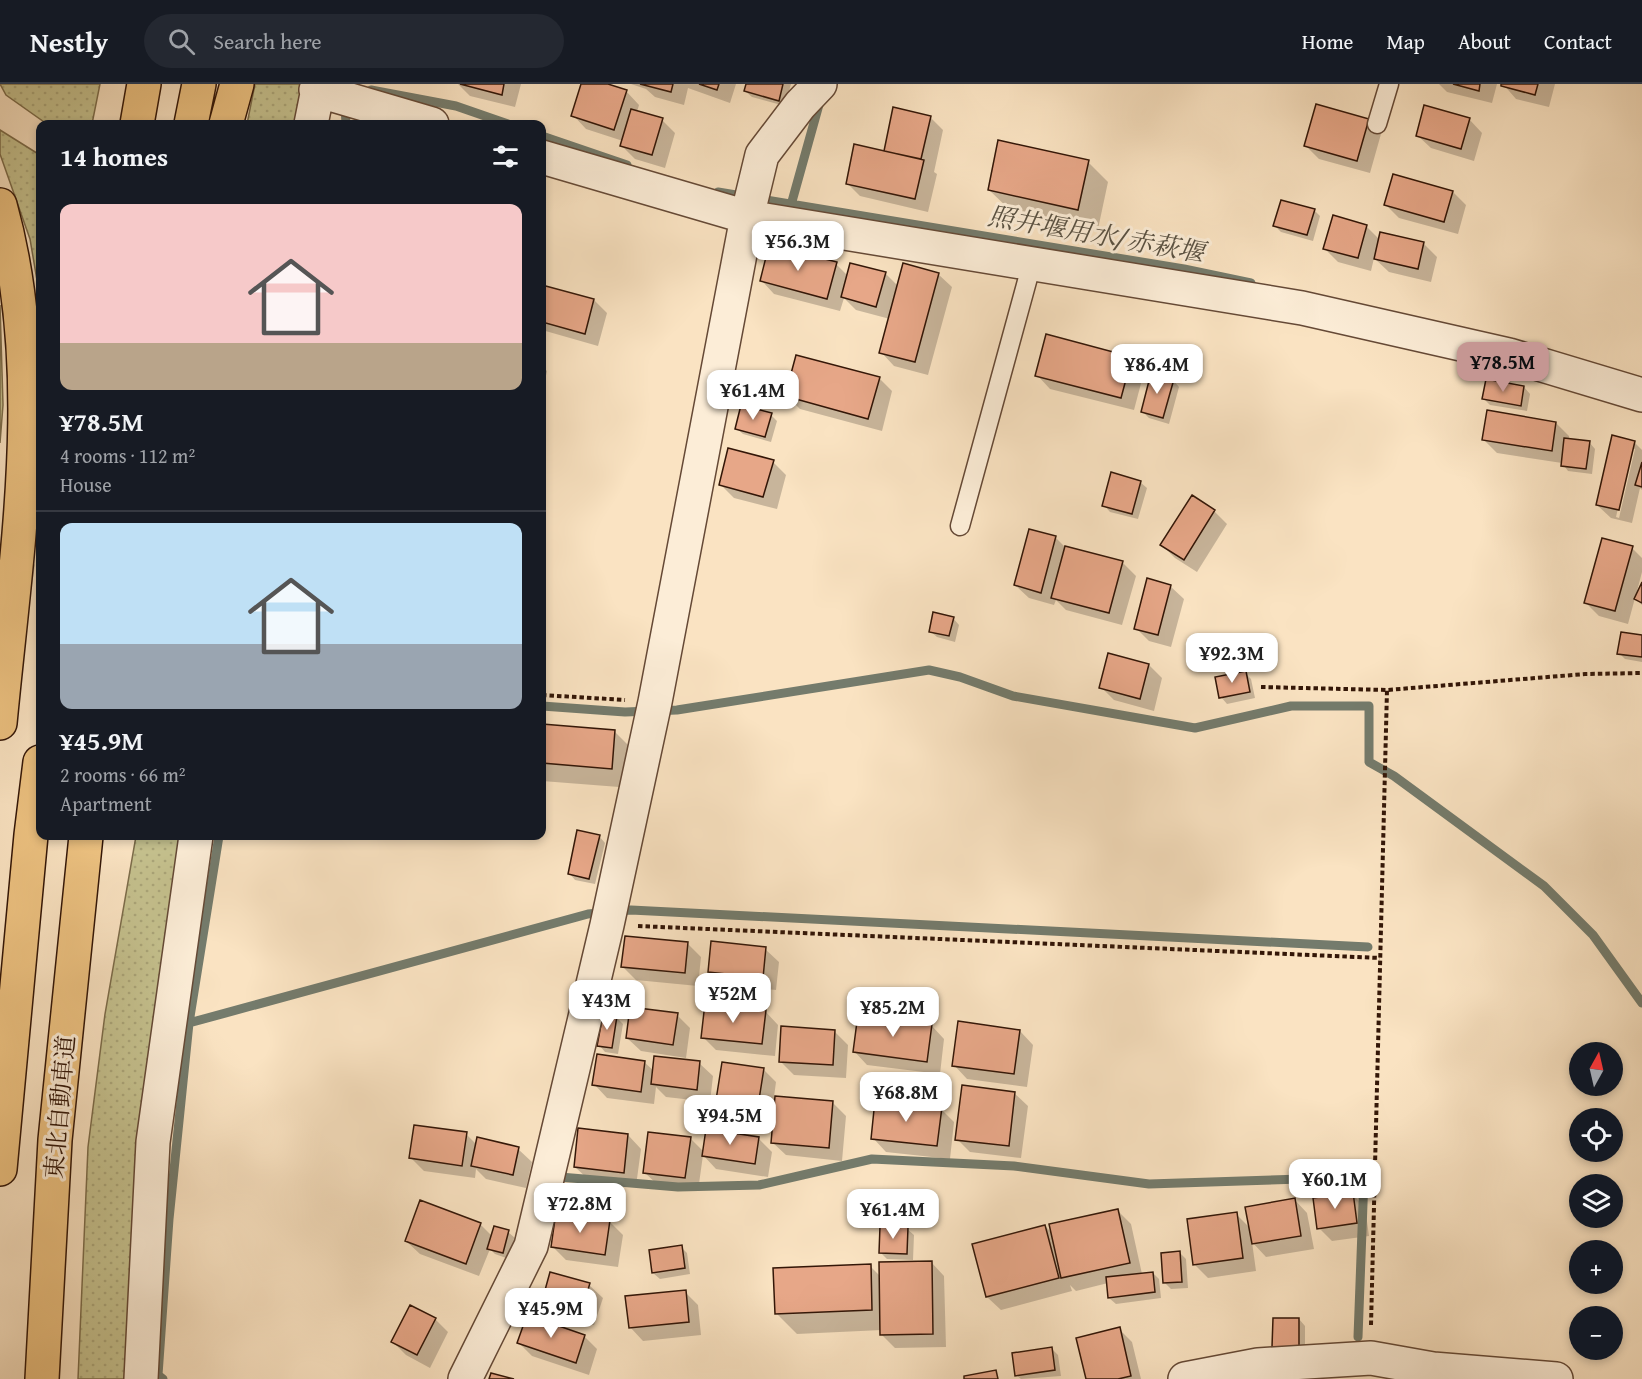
<!DOCTYPE html>
<meta charset="utf-8">
<style>
:root{--surface:#171b24;--page:#242831;--text:#f1f3f6;--muted:#9ea1a6;--line:#363941;--accent:#c59692}
body{margin:0;font-family:"Gentium Book Plus","Noto Serif JP",serif;background:var(--page);color:var(--text);height:100vh;display:flex;flex-direction:column;font-size:22px;white-space:nowrap}
*{box-sizing:border-box;margin:0}
p{font-size:20px;color:var(--muted)}
.icon{flex:none;width:33px;height:33px;fill:none;stroke:currentColor;stroke-width:2;stroke-linecap:round;stroke-linejoin:round}
.map{position:relative;flex:1;overflow:hidden}
.details{position:absolute;left:36px;top:36px;width:510px;height:720px;display:flex;flex-direction:column;background:var(--surface);border-radius:12px;box-shadow:0 3px 9px #0003}
.details>*{flex:none}
.needle{width:39px;rotate:8deg}
.fabs{position:absolute;left:1569px;top:958px;display:grid;gap:12px}
.fabs a{display:grid;place-items:center;width:54px;height:54px;border-radius:50%;background:var(--surface);box-shadow:0 3px 9px #0003;font-size:30px}
.price{position:absolute;translate:-50% -51px;padding:0 14px;border-radius:12px;background:#fff;color:#222;font-size:20px;line-height:39px;filter:drop-shadow(0 2px 3px #0008)}
.price::after{content:'';position:absolute;left:50%;top:36px;width:18px;height:14px;margin-left:-9px;background:inherit;clip-path:polygon(0 0,100% 0,50% 100%)}
.price.selected{background:var(--accent);color:#111}
ul{padding:0;list-style:none}
li{display:grid;align-content:center;gap:12px;height:318px;padding:0 24px}
li+li{border-top:2px solid var(--line)}
li span{display:grid;place-items:center;height:186px;border-radius:12px;color:#555}
li>.icon{margin-inline-start:auto}
span .icon{width:108px;height:108px;fill:#fffc;stroke-width:1}
li b{font-size:26px}
h2{display:flex;justify-content:space-between;align-items:center;height:72px;padding:0 24px;font-size:26px}
header{display:flex;align-items:center;gap:36px;box-sizing:border-box;height:84px;padding:0 30px;background:var(--surface);border-bottom:2px solid var(--line)}
header strong{font-size:28px}
nav{display:flex;gap:33px;margin-inline-start:auto;font-size:21px}
.search{width:420px;height:54px;background:var(--page);display:flex;align-items:center;gap:15px;box-sizing:border-box;padding:0 21px;border-radius:33px;color:var(--muted);font-size:22px}
.map>svg:first-child{display:block}
.grass{fill:url(#grass-dots);stroke:#7c6c4a;stroke-width:1.5}
.shadow{fill:#0003;fill-rule:evenodd}
.lines{fill:none;stroke-linecap:round;stroke-linejoin:round}
.stream{stroke:#747b6c;stroke-width:9}
.building{fill:#e7a788;stroke:#331607;stroke-width:1.5}
.street-tunnel{stroke:#d2ba9d;stroke-width:33;stroke-dasharray:33 16;stroke-linecap:butt}
.lane-casing{stroke:#654936;stroke-width:21}
.street-casing{stroke:#654936;stroke-width:36}
.highway-casing{stroke:#331607;stroke-width:36}
.path{stroke:#331607;stroke-width:4;stroke-dasharray:4.5 3;stroke-linecap:butt}
.lane{stroke:#fcedd7;stroke-width:18}
.street{stroke:#fcedd7;stroke-width:33}
.highway{stroke:#edc281;stroke-width:33}
.labels{text-anchor:middle;stroke-width:6;stroke-linejoin:round;paint-order:stroke}
.street-label{font-size:24px;fill:#331607;stroke:#fcedd7}
.water-label{font-size:26px;font-style:italic;fill:#595142;stroke:#fcedd7}
</style>
<header>
<strong>Nestly</strong>
<div class="search"><svg class="icon" aria-label="search" viewBox="0 0 24 24"><circle cx="10" cy="10" r="6"/><path d="M15 15l6 6"/></svg>Search here</div>
<nav><a>Home</a><a>Map</a><a>About</a><a>Contact</a></nav>
</header>
<div class="map">
<svg width="1642" height="1295" viewBox="0 0 1642 1295">
<defs>
<pattern id="grass-dots" width="8" height="8" patternUnits="userSpaceOnUse" patternTransform="scale(1.5)"><rect width="8" height="8" fill="#c5c18e"/><path d="M2 2h.1M6 6h.1" fill="none" stroke="#aaa579" stroke-width="1.8" stroke-linecap="round"/></pattern>
</defs>
<rect width="100%" height="100%" fill="#fae3c2"/>
<filter id="stains"><feTurbulence type="fractalNoise" baseFrequency=".00333" numOctaves="4"/><feColorMatrix values="0 0 0 0 .2 0 0 0 0 .09 0 0 0 0 .02 0 0 0 .5 -.17"/></filter>
<radialGradient id="worn" r=".72"><stop offset=".6" stop-color="#630" stop-opacity="0"/><stop offset="1" stop-color="#630" stop-opacity=".3"/></radialGradient>
<!-- grass -->
<path class="grass" d="M 0,0 L 100,0 L 92,40 L 47,40 L 6,11 Z
M 255,0 L 304,0 L 296,40 L 247,40 Z
M 0,46 L 40,71 L 39,208 L 30,155 L 0,70 Z
M 0,221 L 3,321 L 0,359 Z
M 136,752 L 185,752 L 129,1295 L 78,1295 L 88,1063 L 105,930 Z"/>
<!-- shadow -->
<path class="shadow" d="M 458,0 L 521,0 L 515,23 L 470,12 Z
M 583,0 L 603,0 L 626,7 L 639,21 L 637,28 L 662,36 L 675,49 L 665,84 L 635,75 L 622,62 L 623,57 L 586,45 L 573,31 Z
M 631,0 L 736,0 L 730,19 L 688,4 L 684,21 L 655,13 L 646,5 Z
M 747,0 L 791,0 L 785,22 L 752,13 L 745,7 Z
M 1439,0 L 1497,0 L 1492,19 L 1447,8 Z
M 1503,0 L 1555,0 L 1549,23 L 1516,15 Z
M 930,33 L 943,46 L 934,88 L 937,90 L 928,128 L 860,112 L 847,99 Z
M 1469,35 L 1482,49 L 1474,77 L 1431,64 L 1417,51 Z
M 1368,36 L 1381,50 L 1370,89 L 1319,75 L 1306,62 Z
M 1088,78 L 1108,98 L 1098,145 L 1009,125 L 989,106 Z
M 1453,108 L 1466,121 L 1458,150 L 1399,134 L 1386,121 Z
M 1314,126 L 1320,132 L 1313,157 L 1281,148 L 1275,142 Z
M 1366,142 L 1380,156 L 1423,159 L 1437,173 L 1431,198 L 1389,188 L 1374,174 L 1371,187 L 1338,178 L 1325,165 Z
M 836,180 L 848,192 L 885,189 L 899,203 L 938,190 L 952,203 L 928,291 L 894,282 L 881,268 L 890,235 L 856,226 L 844,214 L 840,227 L 774,210 L 761,196 Z
M 542,202 L 594,216 L 607,229 L 598,262 L 542,246 Z
M 1131,275 L 1144,288 L 1134,326 L 1050,305 L 1037,291 Z
M 542,282 L 547,287 L 542,310 Z
M 879,294 L 892,307 L 882,347 L 800,325 L 787,312 Z
M 1173,296 L 1179,303 L 1169,340 L 1149,334 L 1143,328 Z
M 1524,303 L 1530,310 L 1527,327 L 1490,321 L 1484,315 Z
M 771,331 L 777,337 L 771,358 L 743,350 L 736,344 Z
M 1556,339 L 1569,352 L 1569,356 L 1589,358 L 1595,365 L 1592,390 L 1568,387 L 1562,379 L 1497,369 L 1484,356 Z
M 1634,358 L 1642,366 L 1642,406 L 1640,404 L 1632,439 L 1611,434 L 1597,421 ZM 1632,365 L 1635,365 L 1619,434 L 1616,433 Z
M 773,378 L 786,391 L 777,425 L 734,414 L 720,400 Z
M 1140,398 L 1147,404 L 1138,435 L 1110,428 L 1104,421 Z
M 1214,427 L 1227,440 L 1197,488 L 1175,474 L 1162,461 Z
M 1055,453 L 1065,463 L 1122,478 L 1136,492 L 1122,541 L 1066,526 L 1056,516 L 1054,521 L 1029,514 L 1015,501 Z
M 1632,464 L 1642,474 L 1642,488 L 1636,511 L 1638,511 L 1642,502 L 1642,521 L 1635,514 L 1628,540 L 1599,532 L 1586,519 Z
M 1170,502 L 1184,515 L 1171,563 L 1149,557 L 1136,544 Z
M 953,534 L 959,541 L 955,558 L 937,553 L 930,547 Z
M 1642,553 L 1642,578 L 1625,575 L 1619,569 Z
M 1149,581 L 1162,594 L 1154,627 L 1114,616 L 1101,603 Z
M 1245,589 L 1251,595 L 1255,614 L 1227,620 L 1221,613 Z
M 542,642 L 615,648 L 635,668 L 632,704 L 542,697 Z
M 599,752 L 605,759 L 595,800 L 575,796 L 569,789 Z
M 688,860 L 701,873 L 698,902 L 636,896 L 623,883 Z
M 765,865 L 779,878 L 776,906 L 723,900 L 710,887 Z
M 765,927 L 778,941 L 775,972 L 716,966 L 703,953 Z
M 677,931 L 690,944 L 686,974 L 641,967 L 627,954 Z
M 617,934 L 623,940 L 618,970 L 605,968 L 599,961 Z
M 931,941 L 944,955 L 940,990 L 867,981 L 854,967 Z
M 1020,947 L 1033,961 L 1027,1003 L 967,995 L 954,981 Z
M 835,948 L 848,961 L 846,994 L 794,991 L 780,977 Z
M 644,978 L 654,987 L 699,979 L 713,992 L 710,1018 L 666,1013 L 656,1003 L 654,1020 L 607,1014 L 594,1000 Z
M 763,985 L 776,998 L 774,1013 L 833,1019 L 846,1032 L 842,1077 L 786,1071 L 772,1058 L 776,1019 L 773,1019 L 771,1034 L 731,1029 L 718,1015 Z
M 1014,1009 L 1028,1022 L 1021,1074 L 970,1068 L 957,1055 Z
M 941,1025 L 954,1038 L 950,1075 L 886,1068 L 873,1054 Z
M 466,1050 L 477,1061 L 518,1065 L 532,1078 L 526,1104 L 486,1095 L 476,1085 L 475,1094 L 424,1087 L 411,1074 Z
M 628,1051 L 641,1065 L 636,1102 L 589,1096 L 575,1083 Z
M 690,1054 L 704,1068 L 759,1055 L 772,1068 L 768,1093 L 716,1085 L 703,1071 L 698,1107 L 658,1101 L 644,1088 Z
M 1352,1110 L 1365,1123 L 1369,1152 L 1332,1157 L 1319,1144 Z
M 1294,1115 L 1307,1129 L 1314,1165 L 1266,1173 L 1252,1158 L 1256,1187 L 1208,1194 L 1194,1180 L 1236,1130 L 1250,1144 Z
M 1117,1126 L 1131,1140 L 1142,1190 L 1153,1189 L 1159,1195 L 1161,1214 L 1116,1220 L 1109,1214 L 1108,1199 L 1076,1207 L 1070,1201 L 1072,1207 L 1001,1226 L 987,1213 L 1045,1142 L 1053,1150 Z
M 609,1137 L 623,1151 L 618,1183 L 566,1176 L 553,1163 Z
M 480,1140 L 492,1152 L 508,1148 L 515,1154 L 509,1175 L 495,1170 L 490,1165 L 479,1192 L 420,1170 L 406,1157 Z
M 907,1145 L 914,1151 L 913,1176 L 887,1175 L 881,1169 Z
M 681,1163 L 687,1169 L 690,1190 L 660,1195 L 653,1189 Z
M 1180,1169 L 1186,1175 L 1188,1204 L 1171,1205 L 1165,1199 Z
M 931,1178 L 944,1192 L 946,1263 L 895,1264 L 882,1251 L 882,1246 L 797,1250 L 777,1230 L 870,1182 L 881,1193 Z
M 589,1201 L 603,1214 L 594,1241 L 557,1230 L 543,1217 Z
M 685,1208 L 698,1221 L 701,1251 L 643,1257 L 630,1243 Z
M 435,1235 L 448,1248 L 430,1284 L 406,1271 L 392,1257 Z
M 1299,1235 L 1305,1242 L 1305,1269 L 1280,1269 L 1274,1262 Z
M 1119,1245 L 1132,1258 L 1141,1295 L 1088,1295 Z
M 584,1252 L 597,1265 L 589,1291 L 532,1272 L 519,1259 Z
M 1051,1264 L 1058,1271 L 1061,1292 L 1021,1295 L 1016,1291 Z"/>
<g class="lines">
<!-- stream -->
<path class="stream" d="M 371,6 L 456,22 L 508,40
M 345,22 L 346,40
M 542,52 L 627,81
M 718,108 L 1184,185 L 1251,199
M 791,121 L 820,17
M 542,622 L 625,628 L 677,626 L 929,586 L 960,593 L 1013,612 L 1195,644 L 1291,622 L 1369,622 L 1369,678 L 1394,692 L 1544,802 L 1593,851 L 1642,919
M 189,939 L 588,830 L 631,826 L 1368,863
M 560,1093 L 678,1103 L 759,1101 L 872,1075 L 1014,1082 L 1149,1100 L 1364,1093 L 1358,1253
M 163,1295 L 158,1291 L 169,1135 L 189,939 L 219,752"/>
</g>
<!-- building -->
<path class="building" d="M 460,0 L 504,0 L 502,11 Z
M 581,0 L 608,0 L 627,6 L 614,46 L 571,32 Z
M 640,0 L 673,0 L 671,8 Z
M 699,0 L 719,0 L 717,6 Z
M 746,0 L 783,0 L 779,17 L 744,7 Z
M 1453,0 L 1480,0 L 1479,7 Z
M 1501,0 L 1538,0 L 1535,11 L 1501,2 Z
M 1316,20 L 1369,35 L 1357,77 L 1304,62 Z
M 1424,21 L 1470,34 L 1461,65 L 1416,52 Z
M 893,23 L 931,32 L 921,75 L 884,67 Z
M 631,25 L 663,34 L 652,71 L 620,62 Z
M 998,56 L 1089,76 L 1078,126 L 988,106 Z
M 854,60 L 924,76 L 915,115 L 846,100 Z
M 1393,90 L 1453,107 L 1444,138 L 1384,121 Z
M 1281,116 L 1315,125 L 1307,151 L 1273,142 Z
M 1333,131 L 1367,141 L 1358,174 L 1323,165 Z
M 1380,148 L 1424,158 L 1418,185 L 1374,175 Z
M 769,161 L 837,178 L 827,215 L 760,197 Z
M 850,179 L 886,188 L 876,223 L 841,213 Z
M 903,179 L 939,189 L 915,278 L 879,269 Z
M 542,201 L 594,215 L 585,250 L 542,238 Z
M 1046,250 L 1132,273 L 1121,314 L 1035,292 Z
M 796,271 L 880,293 L 868,335 L 785,312 Z
M 1151,289 L 1174,295 L 1163,334 L 1141,328 Z
M 1486,295 L 1524,302 L 1521,322 L 1482,315 Z
M 741,321 L 772,329 L 765,353 L 735,345 Z
M 1487,326 L 1556,338 L 1552,367 L 1482,356 Z
M 1612,351 L 1635,357 L 1619,426 L 1596,421 Z
M 1564,354 L 1590,357 L 1586,385 L 1561,382 Z
M 728,364 L 774,376 L 763,413 L 719,401 Z
M 1642,378 L 1642,403 L 1635,401 Z
M 1111,388 L 1141,397 L 1132,430 L 1102,422 Z
M 1192,411 L 1215,426 L 1184,476 L 1160,461 Z
M 1029,445 L 1056,452 L 1041,509 L 1014,501 Z
M 1602,454 L 1633,462 L 1615,527 L 1584,519 Z
M 1065,462 L 1123,477 L 1109,529 L 1051,514 Z
M 1147,494 L 1171,501 L 1158,551 L 1134,545 Z
M 1642,498 L 1642,519 L 1634,515 Z
M 933,528 L 954,533 L 949,552 L 929,548 Z
M 1621,548 L 1642,551 L 1642,573 L 1617,570 Z
M 1108,569 L 1149,580 L 1140,615 L 1099,604 Z
M 1246,587 L 1250,608 L 1219,614 L 1215,593 Z
M 542,640 L 615,646 L 612,685 L 542,679 Z
M 577,746 L 600,751 L 589,795 L 568,790 Z
M 625,852 L 688,858 L 685,889 L 621,883 Z
M 711,857 L 766,863 L 763,894 L 708,888 Z
M 705,919 L 766,926 L 762,960 L 701,954 Z
M 630,923 L 678,929 L 673,961 L 626,954 Z
M 603,930 L 617,932 L 612,964 L 597,962 Z
M 858,930 L 932,940 L 927,978 L 853,968 Z
M 958,937 L 1020,946 L 1014,990 L 952,982 Z
M 781,942 L 835,946 L 833,981 L 779,978 Z
M 597,970 L 645,977 L 641,1008 L 592,1001 Z
M 654,972 L 700,977 L 697,1006 L 651,1000 Z
M 722,978 L 764,984 L 758,1022 L 716,1016 Z
M 962,1001 L 1015,1008 L 1009,1062 L 955,1056 Z
M 775,1012 L 833,1017 L 829,1064 L 771,1059 Z
M 875,1016 L 942,1023 L 937,1062 L 871,1055 Z
M 414,1041 L 467,1048 L 462,1082 L 409,1074 Z
M 578,1044 L 628,1050 L 624,1089 L 574,1083 Z
M 706,1045 L 759,1053 L 755,1080 L 702,1072 Z
M 648,1048 L 691,1053 L 685,1094 L 643,1089 Z
M 477,1053 L 519,1063 L 513,1091 L 471,1082 Z
M 1353,1108 L 1357,1139 L 1317,1145 L 1313,1114 Z
M 1295,1114 L 1301,1152 L 1252,1160 L 1245,1123 Z
M 420,1116 L 481,1139 L 466,1180 L 405,1157 Z
M 1118,1125 L 1130,1179 L 1061,1194 L 1049,1140 Z
M 556,1128 L 610,1136 L 605,1171 L 551,1163 Z
M 1237,1128 L 1243,1174 L 1193,1181 L 1187,1135 Z
M 1045,1141 L 1059,1194 L 986,1213 L 972,1160 Z
M 494,1142 L 509,1146 L 503,1169 L 487,1165 Z
M 880,1142 L 908,1143 L 907,1170 L 879,1169 Z
M 682,1161 L 685,1184 L 652,1189 L 649,1166 Z
M 1180,1167 L 1182,1198 L 1163,1199 L 1161,1169 Z
M 932,1177 L 933,1250 L 880,1251 L 879,1178 Z
M 871,1180 L 872,1226 L 775,1230 L 773,1184 Z
M 550,1188 L 590,1199 L 581,1229 L 542,1217 Z
M 1153,1188 L 1155,1208 L 1108,1214 L 1106,1193 Z
M 686,1206 L 689,1238 L 629,1244 L 625,1212 Z
M 410,1221 L 436,1234 L 417,1271 L 391,1258 Z
M 527,1231 L 585,1251 L 576,1279 L 517,1259 Z
M 1273,1234 L 1299,1234 L 1299,1264 L 1272,1263 Z
M 1120,1243 L 1131,1292 L 1118,1295 L 1086,1295 L 1076,1254 Z
M 1052,1263 L 1055,1286 L 1015,1292 L 1012,1269 Z
M 996,1286 L 998,1295 L 964,1295 L 964,1292 Z
M 491,1289 L 514,1295 L 489,1295 Z"/>
<g class="lines">
<!-- street-tunnel -->
<path class="street-tunnel" d="M 0,492 L 40,498"/>
<!-- lane casing -->
<g class="lane-casing">
<path id="lane" d="M 1377,40 L 1389,0
M 960,442 L 1032,179"/>
</g>
<!-- street casing -->
<g class="street-casing">
<path id="street" d="M 316,6 L 432,40
M 311,40 L 319,0
M 542,73 L 747,133 L 1302,224 L 1509,271 L 1642,311
M 141,1295 L 153,1058 L 196,752
M 465,1295 L 531,1162 L 607,841 L 655,618 L 747,133 L 762,71 L 800,21 L 820,0
M 1185,1295 L 1258,1281 L 1371,1274 L 1433,1285 L 1556,1295"/>
</g>
<!-- highway casing -->
<g class="highway-casing">
<path id="highway" d="M 137,40 L 144,0
M 191,40 L 199,0
M 226,40 L 237,0
M 0,121 C 47,289 16,469 0,639
M 0,1085 L 31,751 L 40,678
M 42,1295 L 55,1056 L 86,752"/>
</g>
<!-- path -->
<path class="path" d="M 1261,603 L 1387,606 L 1585,590 L 1642,589
M 542,611 L 625,616
M 638,842 L 1380,874
M 1371,1241 L 1387,606"/>
<!-- lane -->
<use href="#lane" class="lane"/>
<!-- street -->
<use href="#street" class="street"/>
<!-- highway -->
<use href="#highway" class="highway"/>
</g>
<g class="labels">
<!-- street labels -->
<g class="street-label">
<text transform="translate(60 1023) rotate(-85)" y="8">東北自動車道</text>
</g>
<!-- water labels -->
<g class="water-label">
<text transform="translate(1096 150) rotate(10)" y="9">照井堰用水/赤萩堰</text>
</g>
</g>
<rect width="100%" height="100%" filter="url(#stains)"/>
<rect width="100%" height="100%" fill="url(#worn)"/>
</svg>
<div class="fabs">
<a><svg class="needle" viewBox="-14 -14 28 28"><path d="M0-13l5 13h-10z" fill="#e53935"/><path d="M0 13l5-13h-10z" fill="#9ea1a6"/></svg></a>
<a><svg class="icon" aria-label="locate" viewBox="0 0 24 24"><circle cx="12" cy="12" r="6"/><path d="M12 2v4M12 18v4M2 12h4M18 12h4"/></svg></a>
<a><svg class="icon" aria-label="layers" viewBox="0 0 24 24"><path d="M12 4l9 5-9 5-9-5zM3 14l9 5 9-5"/></svg></a>
<a>+</a>
<a>−</a>
</div>
<b class="price" style="left:798px;top:188px">¥56.3M</b>
<b class="price selected" style="left:1503px;top:309px">¥78.5M</b>
<b class="price" style="left:1157px;top:311px">¥86.4M</b>
<b class="price" style="left:753px;top:337px">¥61.4M</b>
<b class="price" style="left:1232px;top:600px">¥92.3M</b>
<b class="price" style="left:733px;top:940px">¥52M</b>
<b class="price" style="left:607px;top:947px">¥43M</b>
<b class="price" style="left:893px;top:954px">¥85.2M</b>
<b class="price" style="left:906px;top:1039px">¥68.8M</b>
<b class="price" style="left:730px;top:1062px">¥94.5M</b>
<b class="price" style="left:1335px;top:1126px">¥60.1M</b>
<b class="price" style="left:580px;top:1150px">¥72.8M</b>
<b class="price" style="left:893px;top:1156px">¥61.4M</b>
<b class="price" style="left:551px;top:1255px">¥45.9M</b>
<section class="details">
<h2>14 homes<svg class="icon" aria-label="filters" viewBox="0 0 24 24"><path d="M4 7h16M4 17h16"/><circle cx="9" cy="7" r="2"/><circle cx="15" cy="17" r="2"/></svg></h2>
<ul>
<li><span style="background:linear-gradient(#f6c9c9 75%,#b9a48a 0)"><svg class="icon" aria-label="home" viewBox="0 0 24 24"><path d="M3 11l9-7 9 7M6 9v11h12V9"/></svg></span><div><b>¥78.5M</b><p>4 rooms · 112 m²</p><p>House</p></div></li>
<li><span style="background:linear-gradient(#bfe0f5 65%,#9aa5b1 0)"><svg class="icon" aria-label="home" viewBox="0 0 24 24"><path d="M3 11l9-7 9 7M6 9v11h12V9"/></svg></span><div><b>¥45.9M</b><p>2 rooms · 66 m²</p><p>Apartment</p></div></li>
</ul>
</section>
</div>
